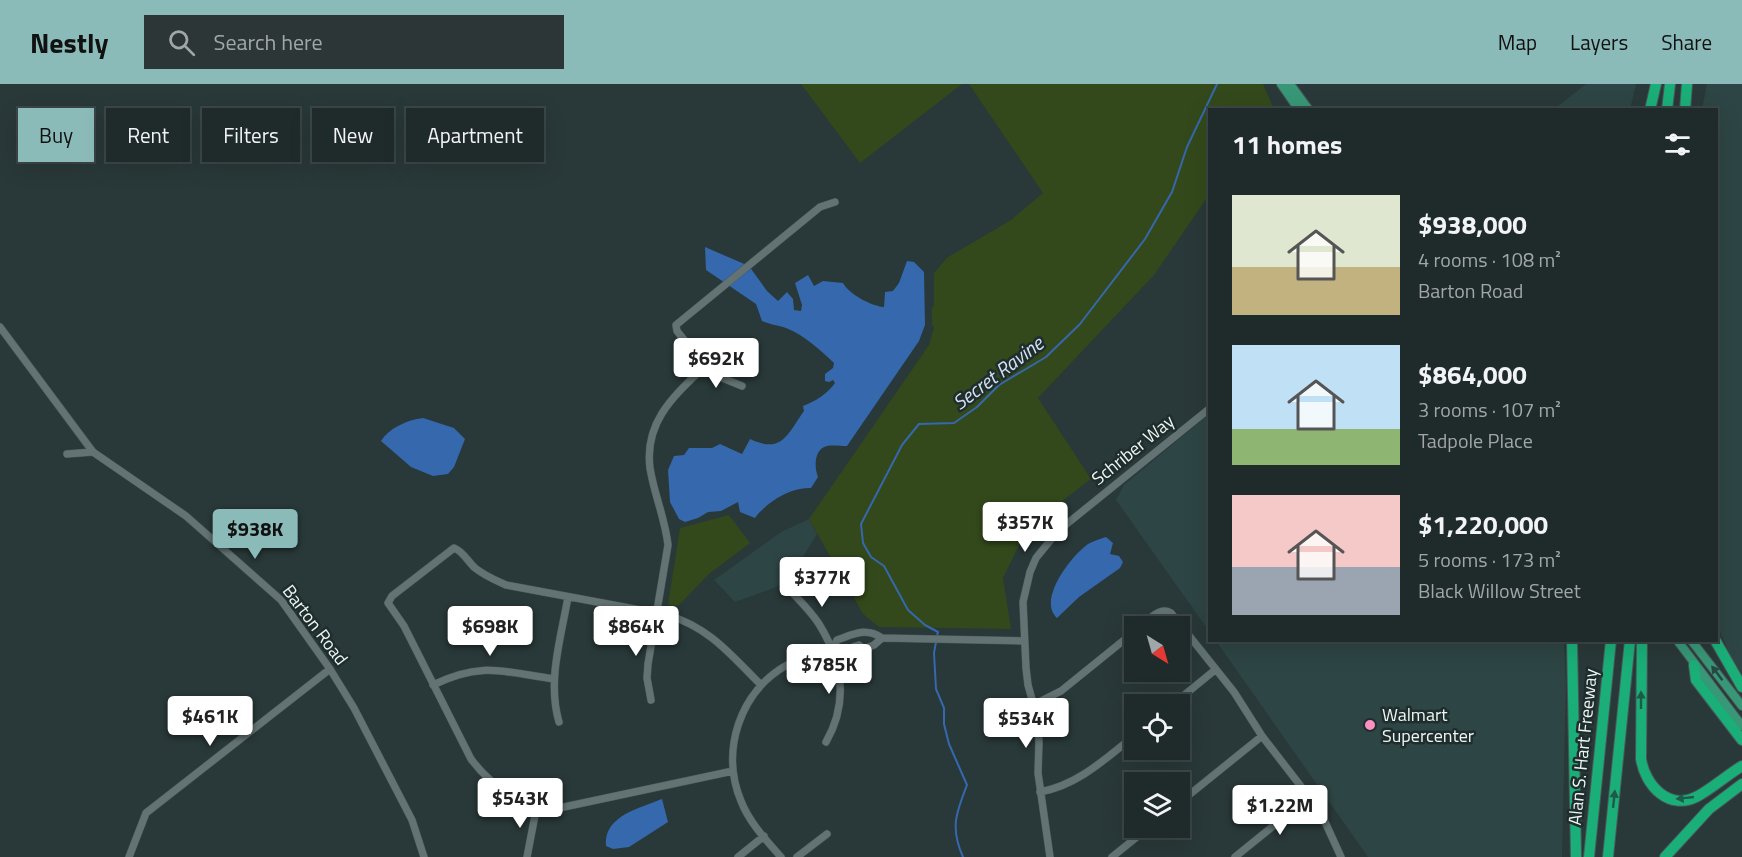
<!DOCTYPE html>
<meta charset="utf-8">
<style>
:root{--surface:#1f2a2a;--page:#2c3636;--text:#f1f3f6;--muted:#a1a7a8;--line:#3c4647;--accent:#8bbbb9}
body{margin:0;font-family:"Titillium Web",sans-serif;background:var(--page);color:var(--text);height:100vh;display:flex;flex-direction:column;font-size:22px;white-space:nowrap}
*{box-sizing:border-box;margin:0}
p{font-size:20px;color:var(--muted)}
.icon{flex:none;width:33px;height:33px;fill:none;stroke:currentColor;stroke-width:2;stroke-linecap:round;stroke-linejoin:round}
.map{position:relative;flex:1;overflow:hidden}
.side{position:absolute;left:1208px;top:24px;width:510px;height:534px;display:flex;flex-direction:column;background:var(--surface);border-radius:0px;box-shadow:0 6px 24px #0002,0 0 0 2px var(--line)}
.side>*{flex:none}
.guide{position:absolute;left:18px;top:24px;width:570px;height:54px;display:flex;gap:12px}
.needle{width:39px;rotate:143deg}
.controls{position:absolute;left:1124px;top:532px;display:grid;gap:12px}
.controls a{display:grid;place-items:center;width:66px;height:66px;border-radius:0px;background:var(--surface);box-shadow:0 6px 24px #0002,0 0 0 2px var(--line);font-size:30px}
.price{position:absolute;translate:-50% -51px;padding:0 14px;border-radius:6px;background:#fff;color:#222;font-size:20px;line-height:39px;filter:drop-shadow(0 2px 3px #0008)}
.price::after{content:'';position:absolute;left:50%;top:36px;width:18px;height:14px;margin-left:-9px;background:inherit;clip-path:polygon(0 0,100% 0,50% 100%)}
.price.active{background:var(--accent);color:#111}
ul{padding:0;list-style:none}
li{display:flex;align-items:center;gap:18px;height:150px;padding:0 24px}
li span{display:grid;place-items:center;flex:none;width:168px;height:120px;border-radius:0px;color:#555}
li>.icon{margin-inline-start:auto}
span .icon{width:72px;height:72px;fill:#fffc;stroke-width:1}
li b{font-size:26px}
h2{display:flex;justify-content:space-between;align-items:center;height:72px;padding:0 24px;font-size:26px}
.pill{padding:0 21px;border-radius:0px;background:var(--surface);box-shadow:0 6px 24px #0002,0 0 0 2px var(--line);font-size:21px;line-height:54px}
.pill.active{background:var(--accent);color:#111}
header{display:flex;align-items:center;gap:36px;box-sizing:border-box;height:84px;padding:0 30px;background:var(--accent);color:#111}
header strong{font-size:28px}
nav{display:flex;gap:33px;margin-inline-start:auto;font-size:21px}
.search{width:420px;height:54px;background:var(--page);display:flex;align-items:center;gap:15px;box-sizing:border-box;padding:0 21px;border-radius:0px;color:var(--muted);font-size:22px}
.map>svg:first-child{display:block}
.built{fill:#2d4544}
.green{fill:#33491b}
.water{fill:#3568ad}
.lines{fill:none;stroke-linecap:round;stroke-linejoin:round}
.stream{stroke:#3568ad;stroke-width:2}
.minor-casing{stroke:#4a5757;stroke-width:8}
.major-casing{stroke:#4a5757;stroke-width:10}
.highway-casing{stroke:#4a5757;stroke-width:12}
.minor{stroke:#637373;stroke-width:7}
.major{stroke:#379777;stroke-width:8}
.highway{stroke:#1aaf79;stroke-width:10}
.oneway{fill:#254840}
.oneway2{fill:#1d5b48}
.poi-dot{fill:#fc8fc2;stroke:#1f2e2d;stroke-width:2}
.labels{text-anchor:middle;stroke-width:5;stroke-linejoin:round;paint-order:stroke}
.street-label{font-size:18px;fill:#ecf6f5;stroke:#1f2e2d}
.poi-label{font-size:18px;fill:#ecf6f5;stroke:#1f2e2d;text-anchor:start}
.water-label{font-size:20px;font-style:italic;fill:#d4e2f5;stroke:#1f2e2d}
</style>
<header>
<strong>Nestly</strong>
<div class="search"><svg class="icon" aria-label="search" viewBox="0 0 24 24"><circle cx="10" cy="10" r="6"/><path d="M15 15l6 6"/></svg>Search here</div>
<nav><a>Map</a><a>Layers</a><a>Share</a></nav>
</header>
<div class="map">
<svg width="1742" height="773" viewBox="0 0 1742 773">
<rect width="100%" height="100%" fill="#293838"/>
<!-- built -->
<path class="built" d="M 1586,0 L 1636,0 L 1630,25 L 1554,25 Z
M 1707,0 L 1742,0 L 1742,590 L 1729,569 L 1716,538 L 1716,26 L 1702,25 Z
M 1209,330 L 1209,547 L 1116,416 L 1124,401 Z
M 809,435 L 817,450 L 788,497 L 774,504 L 735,518 L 714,496 L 781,448 Z
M 1216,557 L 1564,557 L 1566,602 L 1562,773 L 1368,773 Z"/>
<!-- green -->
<path class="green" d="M 801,0 L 962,0 L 860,79 Z
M 969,0 L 1263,0 L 1274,25 L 1209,26 L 1209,111 L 1154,191 L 1038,314 L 1091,395 L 1028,443 L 1003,494 L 1011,545 L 879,543 L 863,530 L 809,435 L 929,261 L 934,243 L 932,241 L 932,224 L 934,222 L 934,189 L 948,173 L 1011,136 L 1043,109 Z
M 729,431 L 750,459 L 709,490 L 678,522 L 668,521 L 680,444 Z"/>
<!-- water -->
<path class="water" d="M 705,163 L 749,182 L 767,207 L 778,217 L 787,208 L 793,215 L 794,226 L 801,227 L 802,221 L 795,199 L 808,191 L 814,202 L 823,197 L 843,199 C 849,210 871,222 884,223 L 885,208 L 893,207 L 899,199 L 907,177 L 914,178 L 924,188 L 925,241 L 919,257 L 847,362 C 841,362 833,361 827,362 C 814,365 814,383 818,393 L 811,404 C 790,403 767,418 755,434 L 740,428 L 738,418 L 721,427 L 708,428 L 698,434 L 685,438 L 679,435 L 670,418 L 668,386 L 674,372 L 684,371 L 689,364 L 712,364 L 720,360 L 742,370 L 750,355 C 782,370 787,351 804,327 L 803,322 C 816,317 827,310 835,299 L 833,296 L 829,298 L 825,297 L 825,290 L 833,284 L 834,279 C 820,266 804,251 786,244 C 778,241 771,241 762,237 L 756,220 L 706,186 Z
M 423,334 L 454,344 L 465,355 L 454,383 L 448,390 L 433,392 L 411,383 L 381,357 C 389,344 407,336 423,334 Z
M 1106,453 L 1113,459 L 1110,470 L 1119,472 L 1123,478 L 1120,484 L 1079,513 L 1057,534 C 1037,516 1071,472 1088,460 C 1093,457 1100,455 1106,453 Z
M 662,715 L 668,738 L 629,763 L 613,765 L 606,762 C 603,732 640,724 662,715 Z"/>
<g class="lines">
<!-- stream -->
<path class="stream" d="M 937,552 L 938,548 L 925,541 L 908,526 L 884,482 L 871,473 L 863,459 L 861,440 L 902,361 L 919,340 L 954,339 L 977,323 L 999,301 L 1046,273 L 1080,240 L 1145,155 L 1172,108 L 1187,63 L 1217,0
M 936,558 L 934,569 L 936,605 L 944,624 L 944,640 L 949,660 L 967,701 C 956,729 950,744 963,773"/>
<!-- minor casing -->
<g class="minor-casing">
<path id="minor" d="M 0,243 L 93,368 L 186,432 L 281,516 L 330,585 L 354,624 L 412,736 L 424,773
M 742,302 L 720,293 L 705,282 L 677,247 L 676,241 L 820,123 L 835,118
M 67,370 L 93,368
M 786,502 C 797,514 810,526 819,540 C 843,579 849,618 826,658
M 1140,543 C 1149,536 1159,522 1171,529 L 1234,608 L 1262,652 L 1320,727 L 1341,773
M 834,563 L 837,556 C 854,550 866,543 882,554 L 1024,557
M 433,601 C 482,577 504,588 554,595
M 651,616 L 647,594 L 648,580 L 668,461 C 665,434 654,410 650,384 C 644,337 675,311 705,282
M 1035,620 L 1061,607 L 1134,548
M 1172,621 L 1215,586
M 559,638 C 547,597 561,554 568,513
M 733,687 L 564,723 C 526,723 494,706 471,675 L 404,542 L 388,519 L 392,512 L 454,464 C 463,467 468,478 475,484 C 485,492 495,496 506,501 L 667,531 C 709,543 731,571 761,601
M 1040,708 C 1078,701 1105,675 1134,652
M 1179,719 L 1262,652
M 129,773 L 146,729 L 330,585
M 527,773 L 537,721
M 738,773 L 764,752
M 781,773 C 766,756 749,738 741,717 C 720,667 740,607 787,581 C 802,573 819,569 834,563 L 841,567 L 859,561 L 864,565 L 874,561 L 882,554
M 797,773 L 827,750
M 1050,773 L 1038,689 L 1039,658 L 1037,633 L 1028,601 L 1026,584 L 1023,518 L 1030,488 L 1036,474 L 1058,447 L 1209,325
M 1112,773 L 1148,744
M 1235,773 L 1309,713"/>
</g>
<!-- major casing -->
<g class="major-casing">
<path id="major" d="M 1281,0 L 1299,26
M 1290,0 L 1309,26
M 1677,556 L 1742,642
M 1691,556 L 1742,622"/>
</g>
<!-- highway casing -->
<g class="highway-casing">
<path id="highway" d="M 1650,26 L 1656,0
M 1667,26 L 1670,0
M 1685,26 L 1687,0
M 1572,556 L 1576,773
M 1642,556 L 1641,675 C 1645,701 1669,728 1698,712 C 1714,703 1727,691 1742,682
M 1715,556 L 1742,603
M 1694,581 L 1696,596 L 1742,656
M 1589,773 L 1611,556
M 1608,773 L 1630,556
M 1665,773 L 1709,725 L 1742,700"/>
</g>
<!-- minor -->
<use href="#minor" class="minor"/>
<!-- major -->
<use href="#major" class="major"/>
<!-- highway -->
<use href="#highway" class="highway"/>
</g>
<!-- one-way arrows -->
<defs><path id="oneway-solid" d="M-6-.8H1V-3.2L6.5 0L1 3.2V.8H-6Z" transform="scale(1.5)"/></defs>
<use class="oneway" href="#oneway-solid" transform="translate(1717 589) rotate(-127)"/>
<g class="oneway2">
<use href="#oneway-solid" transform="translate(1641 616) rotate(-90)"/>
<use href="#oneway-solid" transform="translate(1685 714) rotate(174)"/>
<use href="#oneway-solid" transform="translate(1614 715) rotate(-84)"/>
</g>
<!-- markers -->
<circle class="poi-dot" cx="1370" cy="641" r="6"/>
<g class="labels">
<!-- street labels -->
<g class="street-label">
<text transform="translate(1133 366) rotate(-39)" y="6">Schriber Way</text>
<text transform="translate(315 541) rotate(53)" y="6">Barton Road</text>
<text transform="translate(1583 663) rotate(-84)" y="6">Alan S. Hart Freeway</text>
</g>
<!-- poi labels -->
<g class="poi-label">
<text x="1382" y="637">Walmart<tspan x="1382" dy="21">Supercenter</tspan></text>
</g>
<!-- water labels -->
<g class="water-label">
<text transform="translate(998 289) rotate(-37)" y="7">Secret Ravine</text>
</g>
</g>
</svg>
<div class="controls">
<a><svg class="needle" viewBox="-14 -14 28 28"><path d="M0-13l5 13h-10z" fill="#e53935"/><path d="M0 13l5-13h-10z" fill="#a1a7a8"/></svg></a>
<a><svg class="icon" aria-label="locate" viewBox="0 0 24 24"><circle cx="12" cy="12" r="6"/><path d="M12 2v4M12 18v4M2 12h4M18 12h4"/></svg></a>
<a><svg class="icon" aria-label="layers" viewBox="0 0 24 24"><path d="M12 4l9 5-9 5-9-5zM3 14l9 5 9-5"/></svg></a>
</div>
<b class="price" style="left:716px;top:305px">$692K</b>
<b class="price" style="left:1025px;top:469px">$357K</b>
<b class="price active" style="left:255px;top:476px">$938K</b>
<b class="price" style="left:822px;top:524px">$377K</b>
<b class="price" style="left:490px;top:573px">$698K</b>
<b class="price" style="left:636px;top:573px">$864K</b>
<b class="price" style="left:829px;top:611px">$785K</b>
<b class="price" style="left:210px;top:663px">$461K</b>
<b class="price" style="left:1026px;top:665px">$534K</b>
<b class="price" style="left:520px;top:745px">$543K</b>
<b class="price" style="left:1280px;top:752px">$1.22M</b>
<div class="guide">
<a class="pill active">Buy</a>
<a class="pill">Rent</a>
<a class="pill">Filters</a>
<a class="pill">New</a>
<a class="pill">Apartment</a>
</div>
<section class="side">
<h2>11 homes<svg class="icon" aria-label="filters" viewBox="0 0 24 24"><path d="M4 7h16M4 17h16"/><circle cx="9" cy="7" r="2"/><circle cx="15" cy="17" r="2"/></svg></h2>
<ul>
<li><span style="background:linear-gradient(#dfe7d0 60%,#c2b280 0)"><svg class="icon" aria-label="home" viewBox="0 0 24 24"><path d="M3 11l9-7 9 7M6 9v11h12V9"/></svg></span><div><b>$938,000</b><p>4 rooms · 108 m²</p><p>Barton Road</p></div></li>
<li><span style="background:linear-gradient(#bfe0f5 70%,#8fb573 0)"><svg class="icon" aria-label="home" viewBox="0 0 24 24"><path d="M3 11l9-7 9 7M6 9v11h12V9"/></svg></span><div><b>$864,000</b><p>3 rooms · 107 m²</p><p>Tadpole Place</p></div></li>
<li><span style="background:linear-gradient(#f6c9c9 60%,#9aa5b1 0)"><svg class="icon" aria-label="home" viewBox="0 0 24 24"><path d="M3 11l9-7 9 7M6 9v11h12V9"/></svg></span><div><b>$1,220,000</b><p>5 rooms · 173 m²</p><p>Black Willow Street</p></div></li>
</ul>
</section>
</div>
